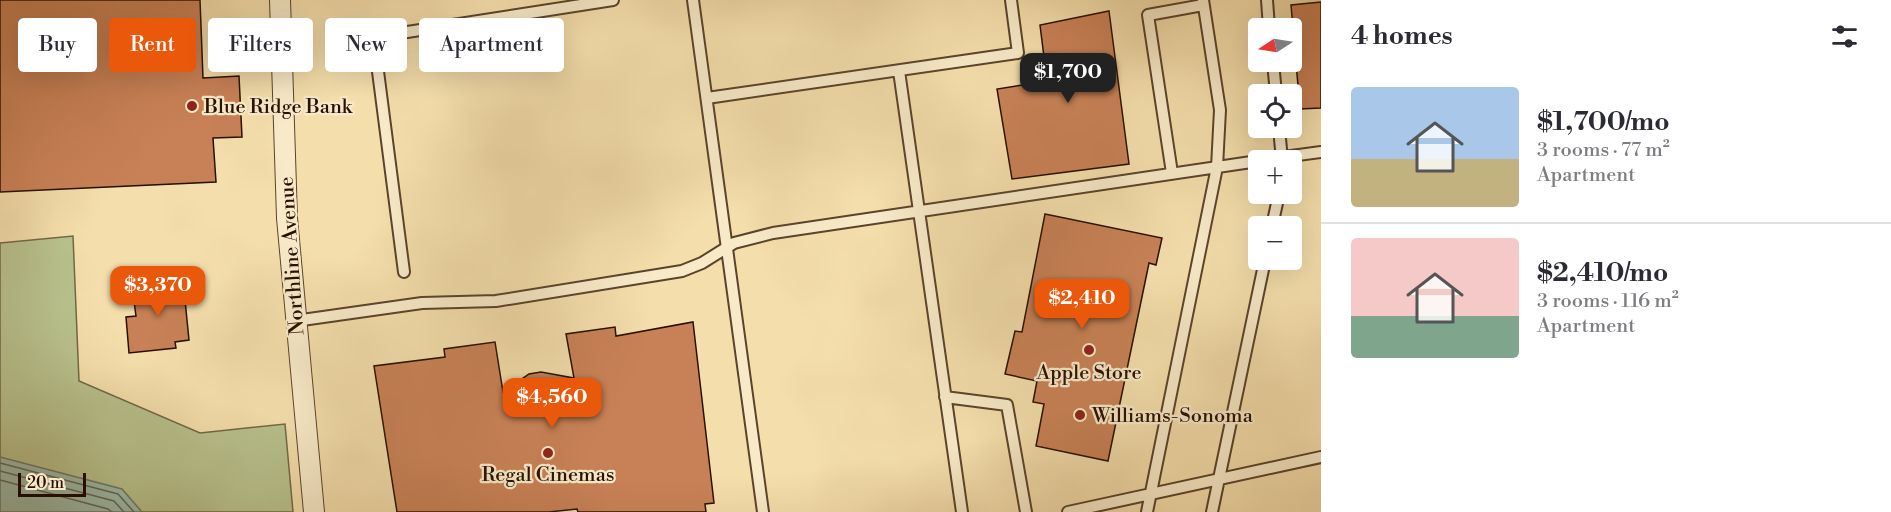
<!DOCTYPE html>
<meta charset="utf-8">
<style>
:root{--surface:#fff;--page:#f2f2f3;--text:#2b2b33;--muted:#7c7c81;--line:#e1e1e2;--accent:#ea580c}
body{margin:0;font-family:"Libre Bodoni",serif;background:var(--page);color:var(--text);height:100vh;display:flex;flex-direction:column;font-size:22px;white-space:nowrap}
*{box-sizing:border-box;margin:0}
p{font-size:20px;color:var(--muted)}
.icon{flex:none;width:33px;height:33px;fill:none;stroke:currentColor;stroke-width:2;stroke-linecap:round;stroke-linejoin:round}
.map{position:relative;flex:1;overflow:hidden}
.panel{display:flex;flex-direction:column;background:var(--surface);width:570px}
.panel>*{flex:none}
.banner{position:absolute;left:18px;top:18px;width:570px;height:54px;display:flex;gap:12px}
.needle{width:39px;rotate:258deg}
.buttons{position:absolute;left:1248px;top:18px;display:grid;gap:12px}
.buttons a{display:grid;place-items:center;width:54px;height:54px;border-radius:6px;background:var(--surface);box-shadow:0 6px 24px #0002;font-size:30px}
.scale{position:absolute;left:18px;bottom:15px;width:68px;box-sizing:border-box;padding-left:6px;border:3px solid #280f00;border-top:0;font-size:16px;line-height:21px;white-space:nowrap;color:#280f00;-webkit-text-stroke:4px #f8eac9;paint-order:stroke}
.price{position:absolute;translate:-50% -51px;padding:0 14px;border-radius:12px;background:var(--accent);color:#fff;font-size:20px;line-height:39px;filter:drop-shadow(0 2px 3px #0008)}
.price::after{content:'';position:absolute;left:50%;top:36px;width:18px;height:14px;margin-left:-9px;background:inherit;clip-path:polygon(0 0,100% 0,50% 100%)}
.price.current{background:#222;color:#fff}
ul{padding:0;list-style:none}
li{display:flex;align-items:center;gap:18px;height:150px;padding:0 30px}
li+li{border-top:2px solid var(--line)}
li span{display:grid;place-items:center;flex:none;width:168px;height:120px;border-radius:6px;color:#555}
li>.icon{margin-inline-start:auto}
span .icon{width:72px;height:72px;fill:#fffc;stroke-width:1}
li b{font-size:26px}
h2{display:flex;justify-content:space-between;align-items:center;height:72px;padding:0 30px;font-size:26px}
.chip{padding:0 21px;border-radius:6px;background:var(--surface);box-shadow:0 6px 24px #0002;font-size:21px;line-height:54px}
.chip.current{background:var(--accent);color:#fff}
main{display:flex;flex:1;min-height:0}
.map>svg:first-child{display:block}
.green{fill:#b8c28d;stroke:#706846;stroke-width:1.5}
.water{fill:#9cbcab;stroke:#6e7767;stroke-width:1.5}
.lines{fill:none;stroke-linecap:round;stroke-linejoin:round}
.shore{stroke:#626656;stroke-width:1.5}
.building{fill:#c88156;stroke:#280f00;stroke-width:1.5}
.service-casing{stroke:#5b432b;stroke-width:14}
.minor-casing{stroke:#5b432b;stroke-width:22}
.service{stroke:#f8eac9;stroke-width:10}
.minor{stroke:#f8eac9;stroke-width:20}
.poi-dot{fill:#8f2418;stroke:#f8eac9;stroke-width:2}
.labels{text-anchor:middle;stroke-width:4.5;stroke-linejoin:round;paint-order:stroke}
.poi-label{font-size:20px;fill:#280f00;stroke:#f8eac9;text-anchor:start}
.street-label{font-size:20px;fill:#280f00;stroke:#f8eac9}
</style>
<main>
<div class="map">
<svg width="1321" height="512" viewBox="0 0 1321 512">
<rect width="100%" height="100%" fill="#f4deac"/>
<filter id="stains"><feTurbulence type="fractalNoise" baseFrequency=".00333" numOctaves="4"/><feColorMatrix values="0 0 0 0 .2 0 0 0 0 .09 0 0 0 0 .02 0 0 0 .5 -.17"/></filter>
<radialGradient id="worn" r=".72"><stop offset=".6" stop-color="#630" stop-opacity="0"/><stop offset="1" stop-color="#630" stop-opacity=".3"/></radialGradient>
<!-- green -->
<path class="green" d="M 73,236 L 79,381 L 200,433 L 285,424 L 293,512 L 0,512 L 0,243 Z"/>
<!-- water -->
<path class="water" d="M 0,457 L 122,489 L 142,512 L 0,512 Z"/>
<g class="lines">
<!-- shore -->
<path class="shore" d="M 0,463 L 118,494 L 134,512
M 0,471 L 114,501 L 124,512
M 0,480 L 108,509 L 112,512"/>
</g>
<!-- building -->
<path class="building" d="M 0,0 L 200,0 L 203,78 L 239,76 L 242,137 L 213,138 L 216,182 L 0,192 Z
M 1321,2 L 1321,108 L 1300,109 L 1291,5 Z
M 1109,11 L 1129,164 L 1012,179 L 997,89 L 1047,81 L 1040,25 Z
M 1045,214 L 1162,238 L 1156,265 L 1149,263 L 1108,461 L 1036,446 L 1044,404 L 1033,402 L 1037,381 L 1005,374 L 1015,331 L 1022,332 Z
M 183,280 L 189,340 L 175,342 L 176,348 L 129,353 L 126,317 L 136,316 L 132,286 Z
M 693,322 L 714,503 L 705,504 L 706,512 L 578,512 L 577,509 L 549,512 L 397,512 L 374,366 L 445,357 L 444,349 L 495,342 L 503,392 L 529,374 L 541,372 L 574,378 L 566,334 L 615,327 L 616,336 Z"/>
<g class="lines">
<!-- service casing -->
<g class="service-casing">
<path id="service" d="M 693,0 L 763,512
M 1267,0 L 1269,28
M 1273,62 L 1276,94
M 899,71 L 962,512
M 707,98 L 1018,53 L 1011,0
M 1279,128 L 1282,160
M 1261,160 L 1321,152
M 1172,173 L 1148,15 L 1203,5
M 1272,226 L 1279,194
M 404,272 L 376,56 L 379,44 L 388,35 L 613,0
M 295,321 L 422,303 L 496,301 L 682,271 L 702,263 L 734,243 L 773,233 L 1258,161
M 945,397 L 1007,405 L 1026,512
M 1068,512 L 1321,457
M 1147,512 L 1217,167 L 1220,110 L 1203,0
M 1212,512 L 1265,260"/>
</g>
<!-- minor casing -->
<g class="minor-casing">
<path id="minor" d="M 280,0 L 287,218 L 314,512"/>
</g>
<!-- service -->
<use href="#service" class="service"/>
<!-- minor -->
<use href="#minor" class="minor"/>
</g>
<!-- markers -->
<g class="poi-dot">
<circle cx="192" cy="106" r="6"/>
<circle cx="1089" cy="350" r="6"/>
<circle cx="1080" cy="415" r="6"/>
<circle cx="548" cy="453" r="6"/>
</g>
<g class="labels">
<!-- poi labels -->
<g class="poi-label">
<text x="204" y="113">Blue Ridge Bank</text>
<text x="1089" y="379" text-anchor="middle">Apple Store</text>
<text x="1092" y="422">Williams-Sonoma</text>
<text x="548" y="481" text-anchor="middle">Regal Cinemas</text>
</g>
<!-- street labels -->
<g class="street-label">
<text transform="translate(291 256) rotate(-94)" y="7">Northline Avenue</text>
</g>
</g>
<rect width="100%" height="100%" filter="url(#stains)"/>
<rect width="100%" height="100%" fill="url(#worn)"/>
</svg>
<div class="buttons">
<a><svg class="needle" viewBox="-14 -14 28 28"><path d="M0-13l5 13h-10z" fill="#e53935"/><path d="M0 13l5-13h-10z" fill="#7c7c81"/></svg></a>
<a><svg class="icon" aria-label="locate" viewBox="0 0 24 24"><circle cx="12" cy="12" r="6"/><path d="M12 2v4M12 18v4M2 12h4M18 12h4"/></svg></a>
<a>+</a>
<a>−</a>
</div>
<div class="scale">20 m</div>
<b class="price current" style="left:1068px;top:104px">$1,700</b>
<b class="price" style="left:158px;top:317px">$3,370</b>
<b class="price" style="left:1082px;top:330px">$2,410</b>
<b class="price" style="left:552px;top:429px">$4,560</b>
<div class="banner">
<a class="chip">Buy</a>
<a class="chip current">Rent</a>
<a class="chip">Filters</a>
<a class="chip">New</a>
<a class="chip">Apartment</a>
</div>
</div>
<section class="panel">
<h2>4 homes<svg class="icon" aria-label="filters" viewBox="0 0 24 24"><path d="M4 7h16M4 17h16"/><circle cx="9" cy="7" r="2"/><circle cx="15" cy="17" r="2"/></svg></h2>
<ul>
<li><span style="background:linear-gradient(#a9c7e8 60%,#c2b280 0)"><svg class="icon" aria-label="home" viewBox="0 0 24 24"><path d="M3 11l9-7 9 7M6 9v11h12V9"/></svg></span><div><b>$1,700/mo</b><p>3 rooms · 77 m²</p><p>Apartment</p></div></li>
<li><span style="background:linear-gradient(#f6c9c9 65%,#7fa58c 0)"><svg class="icon" aria-label="home" viewBox="0 0 24 24"><path d="M3 11l9-7 9 7M6 9v11h12V9"/></svg></span><div><b>$2,410/mo</b><p>3 rooms · 116 m²</p><p>Apartment</p></div></li>
</ul>
</section>
</main>
